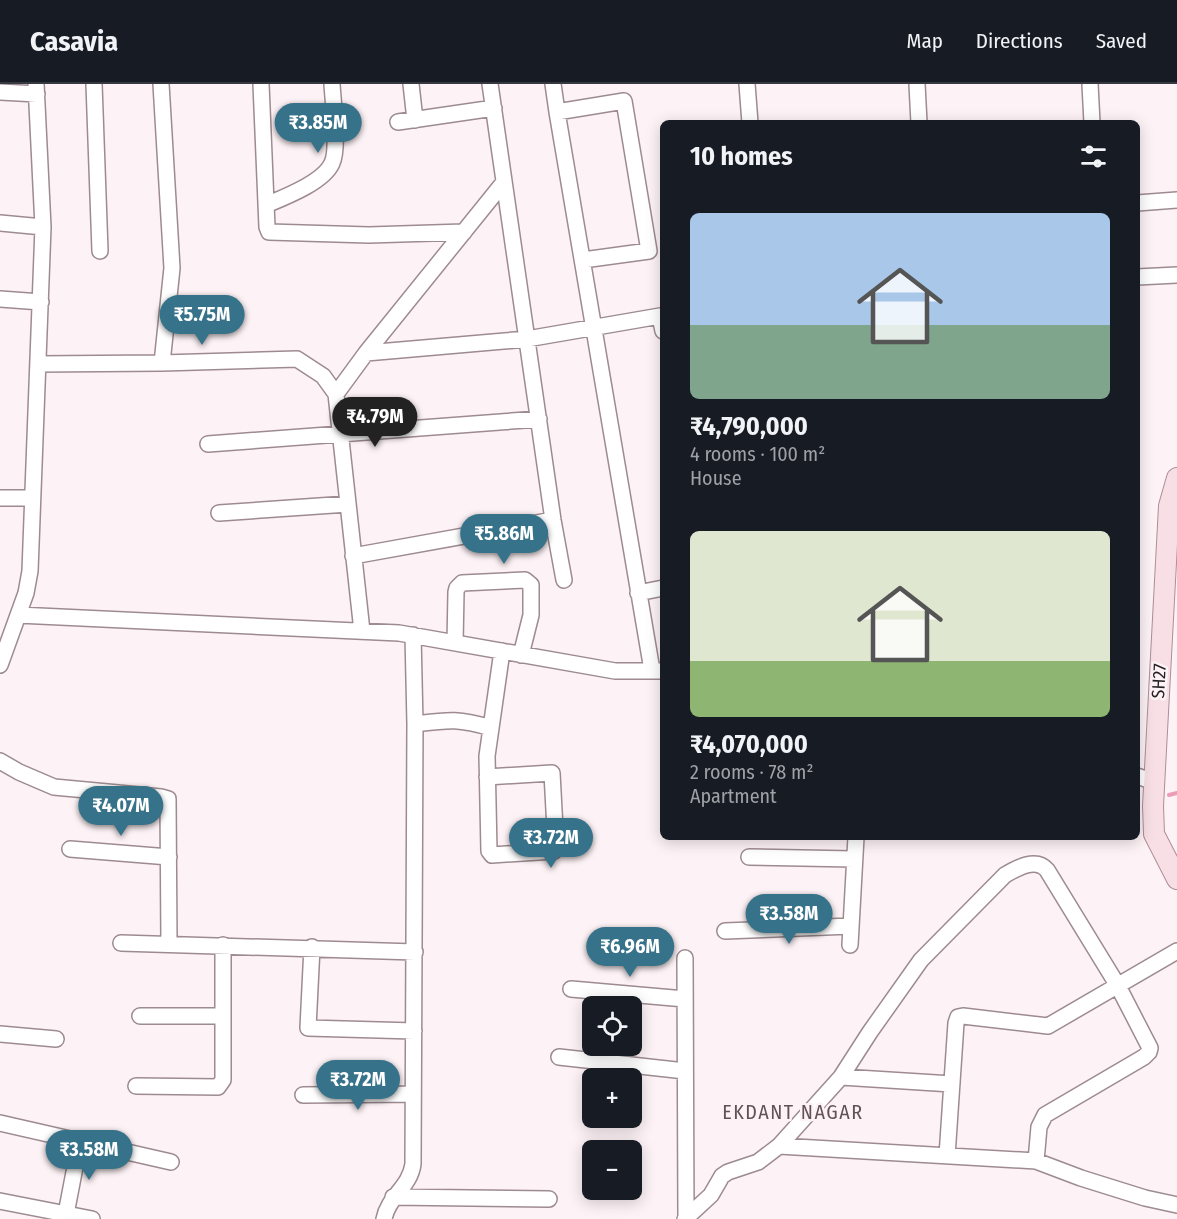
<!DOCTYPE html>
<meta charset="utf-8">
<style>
:root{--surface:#171b24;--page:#20242c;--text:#f1f3f6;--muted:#9ea1a6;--line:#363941;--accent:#367289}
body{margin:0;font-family:"Fira Sans Condensed",sans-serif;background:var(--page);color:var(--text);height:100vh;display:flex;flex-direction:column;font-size:22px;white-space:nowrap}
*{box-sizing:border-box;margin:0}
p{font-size:20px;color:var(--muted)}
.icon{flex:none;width:33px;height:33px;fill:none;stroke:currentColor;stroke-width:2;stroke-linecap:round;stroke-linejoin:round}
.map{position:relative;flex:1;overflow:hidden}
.details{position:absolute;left:660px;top:36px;width:480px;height:720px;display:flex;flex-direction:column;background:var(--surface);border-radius:9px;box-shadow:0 3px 15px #0003}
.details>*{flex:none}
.controls{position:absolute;left:582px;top:912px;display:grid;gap:12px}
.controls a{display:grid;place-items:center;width:60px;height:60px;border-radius:9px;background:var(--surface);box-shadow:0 3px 15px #0003;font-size:30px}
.price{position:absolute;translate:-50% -51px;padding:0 14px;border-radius:21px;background:var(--accent);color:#fff;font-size:20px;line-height:39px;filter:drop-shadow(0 2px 3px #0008)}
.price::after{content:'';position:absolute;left:50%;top:36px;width:18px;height:14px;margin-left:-9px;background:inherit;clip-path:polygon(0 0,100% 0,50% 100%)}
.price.selected{background:#222;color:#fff}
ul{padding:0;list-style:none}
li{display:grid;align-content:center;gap:12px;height:318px;padding:0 30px}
li span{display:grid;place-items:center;height:186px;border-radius:9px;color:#555}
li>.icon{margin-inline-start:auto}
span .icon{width:108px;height:108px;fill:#fffc;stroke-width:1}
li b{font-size:26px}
h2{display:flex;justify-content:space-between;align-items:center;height:72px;padding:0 30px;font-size:26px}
header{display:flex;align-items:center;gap:36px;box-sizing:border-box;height:84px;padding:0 30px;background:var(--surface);border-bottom:2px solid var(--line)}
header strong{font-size:28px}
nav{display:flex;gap:33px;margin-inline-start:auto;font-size:21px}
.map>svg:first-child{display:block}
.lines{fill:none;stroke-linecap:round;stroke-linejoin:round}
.stream{stroke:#ec9cb6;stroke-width:4}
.minor-casing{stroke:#9d8b90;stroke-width:18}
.major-casing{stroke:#ac8e97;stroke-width:22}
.minor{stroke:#fff;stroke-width:15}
.major{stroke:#f8dfe6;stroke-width:20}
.labels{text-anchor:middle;stroke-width:5;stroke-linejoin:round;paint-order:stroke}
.street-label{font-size:18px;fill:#251f21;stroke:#fdf2f5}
.neighbourhood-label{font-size:20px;letter-spacing:1.5px;fill:#625257;stroke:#fdf2f5}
</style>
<header>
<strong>Casavia</strong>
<nav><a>Map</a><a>Directions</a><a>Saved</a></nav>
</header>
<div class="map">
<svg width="1177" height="1135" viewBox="0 0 1177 1135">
<rect width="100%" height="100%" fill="#fdf2f5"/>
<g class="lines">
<!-- stream -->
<path class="stream" d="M 1169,711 L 1177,709"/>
<!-- minor casing -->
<g class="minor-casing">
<path id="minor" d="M 94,0 L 100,167
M 161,0 L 172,184 L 162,279
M 261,0 L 267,143 L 269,148 L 369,151 L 464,148
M 411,0 L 415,36
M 490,0 L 553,436 L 564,496
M 553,0 L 557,28 L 652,586
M 747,0 L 750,39
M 917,0 L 919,39
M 1090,0 L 1092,39
M 0,8 L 37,10
M 557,28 L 624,17 L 649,167 L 583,176
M 398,38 L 494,24
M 504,98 L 366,269 L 527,255 L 660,232 L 663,247
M 1137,119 L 1177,116
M 266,121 C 285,113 324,98 332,79 C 339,65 333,18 332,0
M 0,139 L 43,143
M 1137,193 L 1177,191
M 0,215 L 41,218
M 38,280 L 162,279 L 297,275 L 323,292 L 336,310
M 208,360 L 539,335
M 0,414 L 32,414
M 219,429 L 348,420
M 353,472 L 553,436
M 638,509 L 663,504
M 18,531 L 399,549 L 615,587 L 663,587
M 362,547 L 336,310 L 366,269
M 455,559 L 456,508 L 457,504 L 462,499 L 525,496 L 531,501 L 531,531 L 521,571
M 0,581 L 26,509 L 30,487 L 43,143 L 36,0
M 415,640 C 448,636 458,634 491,644
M 0,677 L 19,688 L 54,703 L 161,713 L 168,715 L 169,860
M 1137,692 L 1154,698
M 487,693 L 552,689 L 556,764 L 554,767 L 492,771 L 489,767 L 487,672 L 502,567
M 70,765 L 169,773
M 749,773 L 854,775
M 725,847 L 851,842
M 121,859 L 415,868
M 850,861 L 856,753
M 312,863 L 308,944 L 414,947
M 685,874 L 686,1134
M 571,905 L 685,915
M 140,932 L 223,932
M 0,950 L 56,955
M 559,973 L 685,987
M 841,993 L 952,1000
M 136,1002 L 218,1003 L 223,996 L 223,861
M 303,1011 L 413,1010
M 0,1039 L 171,1078
M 779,1062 L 1036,1077 L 1081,1094 L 1145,1114 L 1177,1121
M 947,1072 L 956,939 L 958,933 L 963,932 L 1048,942 L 1177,867
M 393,1113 L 549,1115
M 0,1117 L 92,1135
M 66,1130 L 80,1057
M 384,1135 C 388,1113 410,1103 413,1080 L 415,640 L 413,551
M 685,1135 L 711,1111 L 722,1092 L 728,1088 L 758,1078 L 779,1062 L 841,993 L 870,948 L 921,876 L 1005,791 C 1017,784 1036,773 1047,786 L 1118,902 L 1150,964 L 1149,968 L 1144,973 L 1045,1031 L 1039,1043 L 1036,1077"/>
</g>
<!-- major casing -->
<g class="major-casing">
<path id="major" d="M 1177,394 L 1169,422 L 1153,722 L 1154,750 L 1177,795"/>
</g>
<!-- minor -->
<use href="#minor" class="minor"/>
<!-- major -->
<use href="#major" class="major"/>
</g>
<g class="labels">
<!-- street labels -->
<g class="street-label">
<text transform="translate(1159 597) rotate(-87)" y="6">SH27</text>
</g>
<!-- neighbourhood labels -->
<g class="neighbourhood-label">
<text x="793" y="1035">EKDANT NAGAR</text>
</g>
</g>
</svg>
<div class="controls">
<a><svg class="icon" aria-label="locate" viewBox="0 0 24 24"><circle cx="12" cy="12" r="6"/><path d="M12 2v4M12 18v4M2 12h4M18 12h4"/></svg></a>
<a>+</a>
<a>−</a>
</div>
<b class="price" style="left:318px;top:70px">₹3.85M</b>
<b class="price" style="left:202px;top:262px">₹5.75M</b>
<b class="price selected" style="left:375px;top:364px">₹4.79M</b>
<b class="price" style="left:504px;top:481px">₹5.86M</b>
<b class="price" style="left:121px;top:753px">₹4.07M</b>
<b class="price" style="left:551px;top:785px">₹3.72M</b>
<b class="price" style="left:789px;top:861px">₹3.58M</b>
<b class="price" style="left:630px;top:894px">₹6.96M</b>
<b class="price" style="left:358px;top:1027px">₹3.72M</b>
<b class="price" style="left:89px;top:1097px">₹3.58M</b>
<section class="details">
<h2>10 homes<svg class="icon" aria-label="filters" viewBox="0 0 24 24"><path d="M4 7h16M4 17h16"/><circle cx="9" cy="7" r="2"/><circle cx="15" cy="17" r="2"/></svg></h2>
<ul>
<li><span style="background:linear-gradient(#a9c7e8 60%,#7fa58c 0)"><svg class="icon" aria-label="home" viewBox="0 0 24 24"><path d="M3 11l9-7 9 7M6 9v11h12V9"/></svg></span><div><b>₹4,790,000</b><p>4 rooms · 100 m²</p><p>House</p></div></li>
<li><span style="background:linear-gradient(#dfe7d0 70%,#8fb573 0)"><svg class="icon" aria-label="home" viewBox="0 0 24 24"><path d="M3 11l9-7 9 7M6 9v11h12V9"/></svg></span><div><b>₹4,070,000</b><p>2 rooms · 78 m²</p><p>Apartment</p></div></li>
</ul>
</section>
</div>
